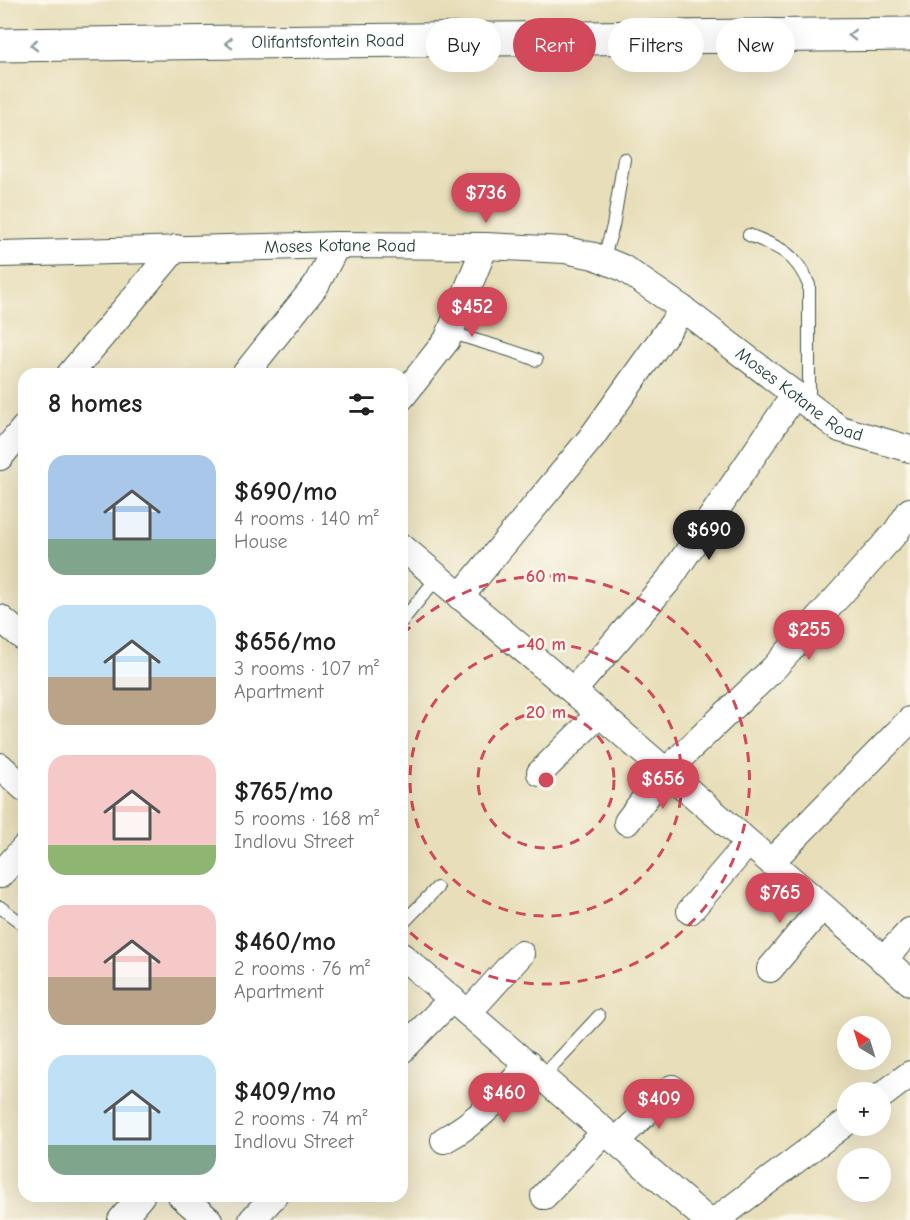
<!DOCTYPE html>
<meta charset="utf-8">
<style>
:root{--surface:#fff;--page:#f6f6f6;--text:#222;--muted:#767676;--accent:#d1495b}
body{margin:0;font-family:"Comic Neue",sans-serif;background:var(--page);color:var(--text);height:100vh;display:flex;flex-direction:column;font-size:22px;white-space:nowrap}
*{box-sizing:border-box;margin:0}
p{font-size:20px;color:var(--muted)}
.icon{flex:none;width:33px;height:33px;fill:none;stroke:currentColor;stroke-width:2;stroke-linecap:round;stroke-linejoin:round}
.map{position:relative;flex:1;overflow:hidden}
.details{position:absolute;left:18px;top:368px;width:390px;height:834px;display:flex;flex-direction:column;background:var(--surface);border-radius:18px;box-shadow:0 6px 24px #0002}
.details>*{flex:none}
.top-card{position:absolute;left:426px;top:18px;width:393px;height:54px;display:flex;gap:12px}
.needle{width:39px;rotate:322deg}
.controls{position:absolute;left:837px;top:1016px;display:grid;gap:12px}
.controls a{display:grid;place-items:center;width:54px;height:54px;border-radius:50%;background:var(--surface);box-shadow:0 6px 24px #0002;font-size:30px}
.price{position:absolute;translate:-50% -51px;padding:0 14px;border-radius:21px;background:var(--accent);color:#fff;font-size:20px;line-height:39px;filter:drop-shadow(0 2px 3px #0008)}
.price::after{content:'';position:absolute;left:50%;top:36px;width:18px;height:14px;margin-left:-9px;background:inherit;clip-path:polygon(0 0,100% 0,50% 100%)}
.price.selected{background:#222;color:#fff}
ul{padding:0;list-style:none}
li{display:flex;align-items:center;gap:18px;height:150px;padding:0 30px}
li span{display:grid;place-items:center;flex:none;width:168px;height:120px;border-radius:18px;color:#555}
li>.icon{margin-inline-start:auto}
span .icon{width:72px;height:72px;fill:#fffc;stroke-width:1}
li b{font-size:26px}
h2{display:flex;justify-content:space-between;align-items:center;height:72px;padding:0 30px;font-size:26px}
.tag{padding:0 21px;border-radius:27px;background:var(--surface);box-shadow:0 6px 24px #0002;font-size:21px;line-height:54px}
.tag.selected{background:var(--accent);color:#fff}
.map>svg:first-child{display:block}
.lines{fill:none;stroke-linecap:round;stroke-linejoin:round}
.service-casing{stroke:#3d5548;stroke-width:14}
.minor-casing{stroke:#3d5548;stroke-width:28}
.primary-casing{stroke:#3d5548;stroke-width:35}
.service{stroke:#fff;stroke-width:12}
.minor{stroke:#fff;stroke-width:26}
.primary{stroke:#fff;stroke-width:33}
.oneway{stroke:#8f9e9a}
.ring{fill:none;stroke:#d1495b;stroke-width:3;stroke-dasharray:10 8}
.labels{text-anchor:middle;stroke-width:5;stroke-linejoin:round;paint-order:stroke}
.street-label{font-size:18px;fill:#1f3d34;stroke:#fbf7ec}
.centre{fill:#d1495b;stroke:#fbf7ec;stroke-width:3}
.ring-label{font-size:18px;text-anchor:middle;font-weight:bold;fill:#d1495b;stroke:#fbf7ec;stroke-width:5;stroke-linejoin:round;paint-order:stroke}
</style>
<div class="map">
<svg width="910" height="1220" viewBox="0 0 910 1220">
<rect width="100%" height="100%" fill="#fbf7ec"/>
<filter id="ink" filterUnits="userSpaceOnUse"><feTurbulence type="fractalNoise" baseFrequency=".0167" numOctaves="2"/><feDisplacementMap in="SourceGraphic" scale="12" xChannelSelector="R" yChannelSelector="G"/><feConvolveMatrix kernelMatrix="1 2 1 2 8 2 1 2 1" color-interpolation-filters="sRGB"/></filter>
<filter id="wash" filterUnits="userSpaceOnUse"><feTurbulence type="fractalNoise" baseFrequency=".008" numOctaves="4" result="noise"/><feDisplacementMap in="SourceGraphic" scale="24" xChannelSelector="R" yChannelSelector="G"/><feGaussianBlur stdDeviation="1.35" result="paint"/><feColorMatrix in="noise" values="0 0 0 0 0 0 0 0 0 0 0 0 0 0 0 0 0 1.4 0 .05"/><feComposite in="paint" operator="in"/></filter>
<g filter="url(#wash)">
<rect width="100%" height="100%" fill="#e8deb9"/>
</g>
<g filter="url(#ink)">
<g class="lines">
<!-- service casing -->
<g class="service-casing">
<path id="service" d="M 749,235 C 779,247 796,253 809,285 L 809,404
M 603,260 L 613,226 L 624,159
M 451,332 C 479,343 509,348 536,360
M 402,621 L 437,578
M 0,907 L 24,925
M 402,924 L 437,888
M 542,1077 L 599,1016"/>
</g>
<!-- minor casing -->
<g class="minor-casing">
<g id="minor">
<path id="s1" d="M 0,254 L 337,245 L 485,246 L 565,250 L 594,256 L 623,268 L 683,309 L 840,429 L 910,449"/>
<path d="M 70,374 L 176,248"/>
<path d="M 245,374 L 316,285 L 337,245"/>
<path d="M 402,397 L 447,340 L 485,246"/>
<path d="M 0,457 L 24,428"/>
<path d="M 402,547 L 573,691 L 910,982"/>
<path d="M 460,597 L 591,438 L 683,309"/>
<path d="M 0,618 L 24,638"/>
<path d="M 573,691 L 668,581 L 795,394"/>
<path d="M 0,766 L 24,788"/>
<path d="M 540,773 L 599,714"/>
<path d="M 627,822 L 665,772 L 773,669 L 896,532 L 910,511"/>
<path d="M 771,862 L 910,720"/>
<path d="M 0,875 L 24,848"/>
<path d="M 690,911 L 748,843"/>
<path d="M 402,956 L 707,1220"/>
<path d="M 883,960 L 910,931"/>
<path d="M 770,969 L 822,907"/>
<path d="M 468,1013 L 521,954"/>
<path d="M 402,1050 L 452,999"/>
<path d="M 880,1097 L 910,1074"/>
<path d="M 444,1140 C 479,1121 502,1095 528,1064"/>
<path d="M 616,1141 L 672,1088"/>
<path d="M 181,1196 L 209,1220"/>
<path d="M 544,1196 L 605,1132"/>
<path d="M 121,1220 L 141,1196"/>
<path d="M 252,1220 L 274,1196"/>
<path d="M 716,1220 L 848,1121"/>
</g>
</g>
<!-- primary casing -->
<g class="primary-casing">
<g id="primary">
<path id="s2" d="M 0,45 L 910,34"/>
</g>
</g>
<!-- service -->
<use href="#service" class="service"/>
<!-- minor -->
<use href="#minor" class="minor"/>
<!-- primary -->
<use href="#primary" class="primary"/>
</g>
<!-- one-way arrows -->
<defs><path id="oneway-chevron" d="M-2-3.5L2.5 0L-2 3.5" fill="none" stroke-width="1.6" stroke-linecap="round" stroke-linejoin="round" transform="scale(1.5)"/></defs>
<g class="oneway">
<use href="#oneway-chevron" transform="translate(852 35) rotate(179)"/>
<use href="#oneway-chevron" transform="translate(229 43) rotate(179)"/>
<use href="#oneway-chevron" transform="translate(34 45) rotate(179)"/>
</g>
</g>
<!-- distance rings -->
<g class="ring">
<circle cx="546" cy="780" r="68"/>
<circle cx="546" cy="780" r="136"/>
<path d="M403 634A204 204 0 1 1 403 926"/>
</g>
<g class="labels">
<!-- street labels -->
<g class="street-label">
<text dy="6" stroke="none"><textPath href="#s2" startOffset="328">Olifantsfontein Road</textPath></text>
<text dy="6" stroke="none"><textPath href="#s1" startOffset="340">Moses Kotane Road</textPath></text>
<text dy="6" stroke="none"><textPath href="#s1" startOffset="844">Moses Kotane Road</textPath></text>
</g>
</g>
<circle cx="546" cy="780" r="9" class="centre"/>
<g class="ring-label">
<text x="546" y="582">60 m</text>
<text x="546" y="650">40 m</text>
<text x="546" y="718">20 m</text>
</g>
</svg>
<div class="controls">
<a><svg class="needle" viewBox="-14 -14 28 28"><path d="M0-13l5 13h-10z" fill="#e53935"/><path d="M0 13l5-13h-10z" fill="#767676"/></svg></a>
<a>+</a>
<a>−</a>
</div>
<b class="price" style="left:486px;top:224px">$736</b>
<b class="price" style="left:472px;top:338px">$452</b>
<b class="price selected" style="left:709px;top:561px">$690</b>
<b class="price" style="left:809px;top:661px">$255</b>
<b class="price" style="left:663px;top:810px">$656</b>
<b class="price" style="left:780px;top:924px">$765</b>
<b class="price" style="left:504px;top:1124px">$460</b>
<b class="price" style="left:659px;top:1130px">$409</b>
<div class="top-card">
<a class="tag">Buy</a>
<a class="tag selected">Rent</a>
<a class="tag">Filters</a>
<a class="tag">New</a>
</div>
<section class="details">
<h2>8 homes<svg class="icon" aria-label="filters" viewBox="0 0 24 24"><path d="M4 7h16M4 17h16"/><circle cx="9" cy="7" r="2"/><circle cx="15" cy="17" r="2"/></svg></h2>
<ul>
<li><span style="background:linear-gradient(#a9c7e8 70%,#7fa58c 0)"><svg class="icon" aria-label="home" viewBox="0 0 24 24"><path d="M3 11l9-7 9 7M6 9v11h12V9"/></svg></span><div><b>$690/mo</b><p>4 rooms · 140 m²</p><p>House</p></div></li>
<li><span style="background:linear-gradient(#bfe0f5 60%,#b9a48a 0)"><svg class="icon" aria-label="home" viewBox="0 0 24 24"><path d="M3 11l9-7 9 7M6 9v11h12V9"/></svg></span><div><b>$656/mo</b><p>3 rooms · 107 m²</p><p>Apartment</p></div></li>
<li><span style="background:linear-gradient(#f6c9c9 75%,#8fb573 0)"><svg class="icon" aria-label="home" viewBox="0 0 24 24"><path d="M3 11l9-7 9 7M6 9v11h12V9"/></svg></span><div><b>$765/mo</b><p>5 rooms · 168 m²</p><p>Indlovu Street</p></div></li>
<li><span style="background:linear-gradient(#f6c9c9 60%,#b9a48a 0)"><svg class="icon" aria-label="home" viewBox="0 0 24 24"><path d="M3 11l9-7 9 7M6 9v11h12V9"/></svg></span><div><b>$460/mo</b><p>2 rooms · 76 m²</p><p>Apartment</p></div></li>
<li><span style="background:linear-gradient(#bfe0f5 75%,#7fa58c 0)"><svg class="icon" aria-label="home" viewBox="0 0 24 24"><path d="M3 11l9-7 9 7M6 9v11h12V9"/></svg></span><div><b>$409/mo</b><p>2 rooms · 74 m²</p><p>Indlovu Street</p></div></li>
</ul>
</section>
</div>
